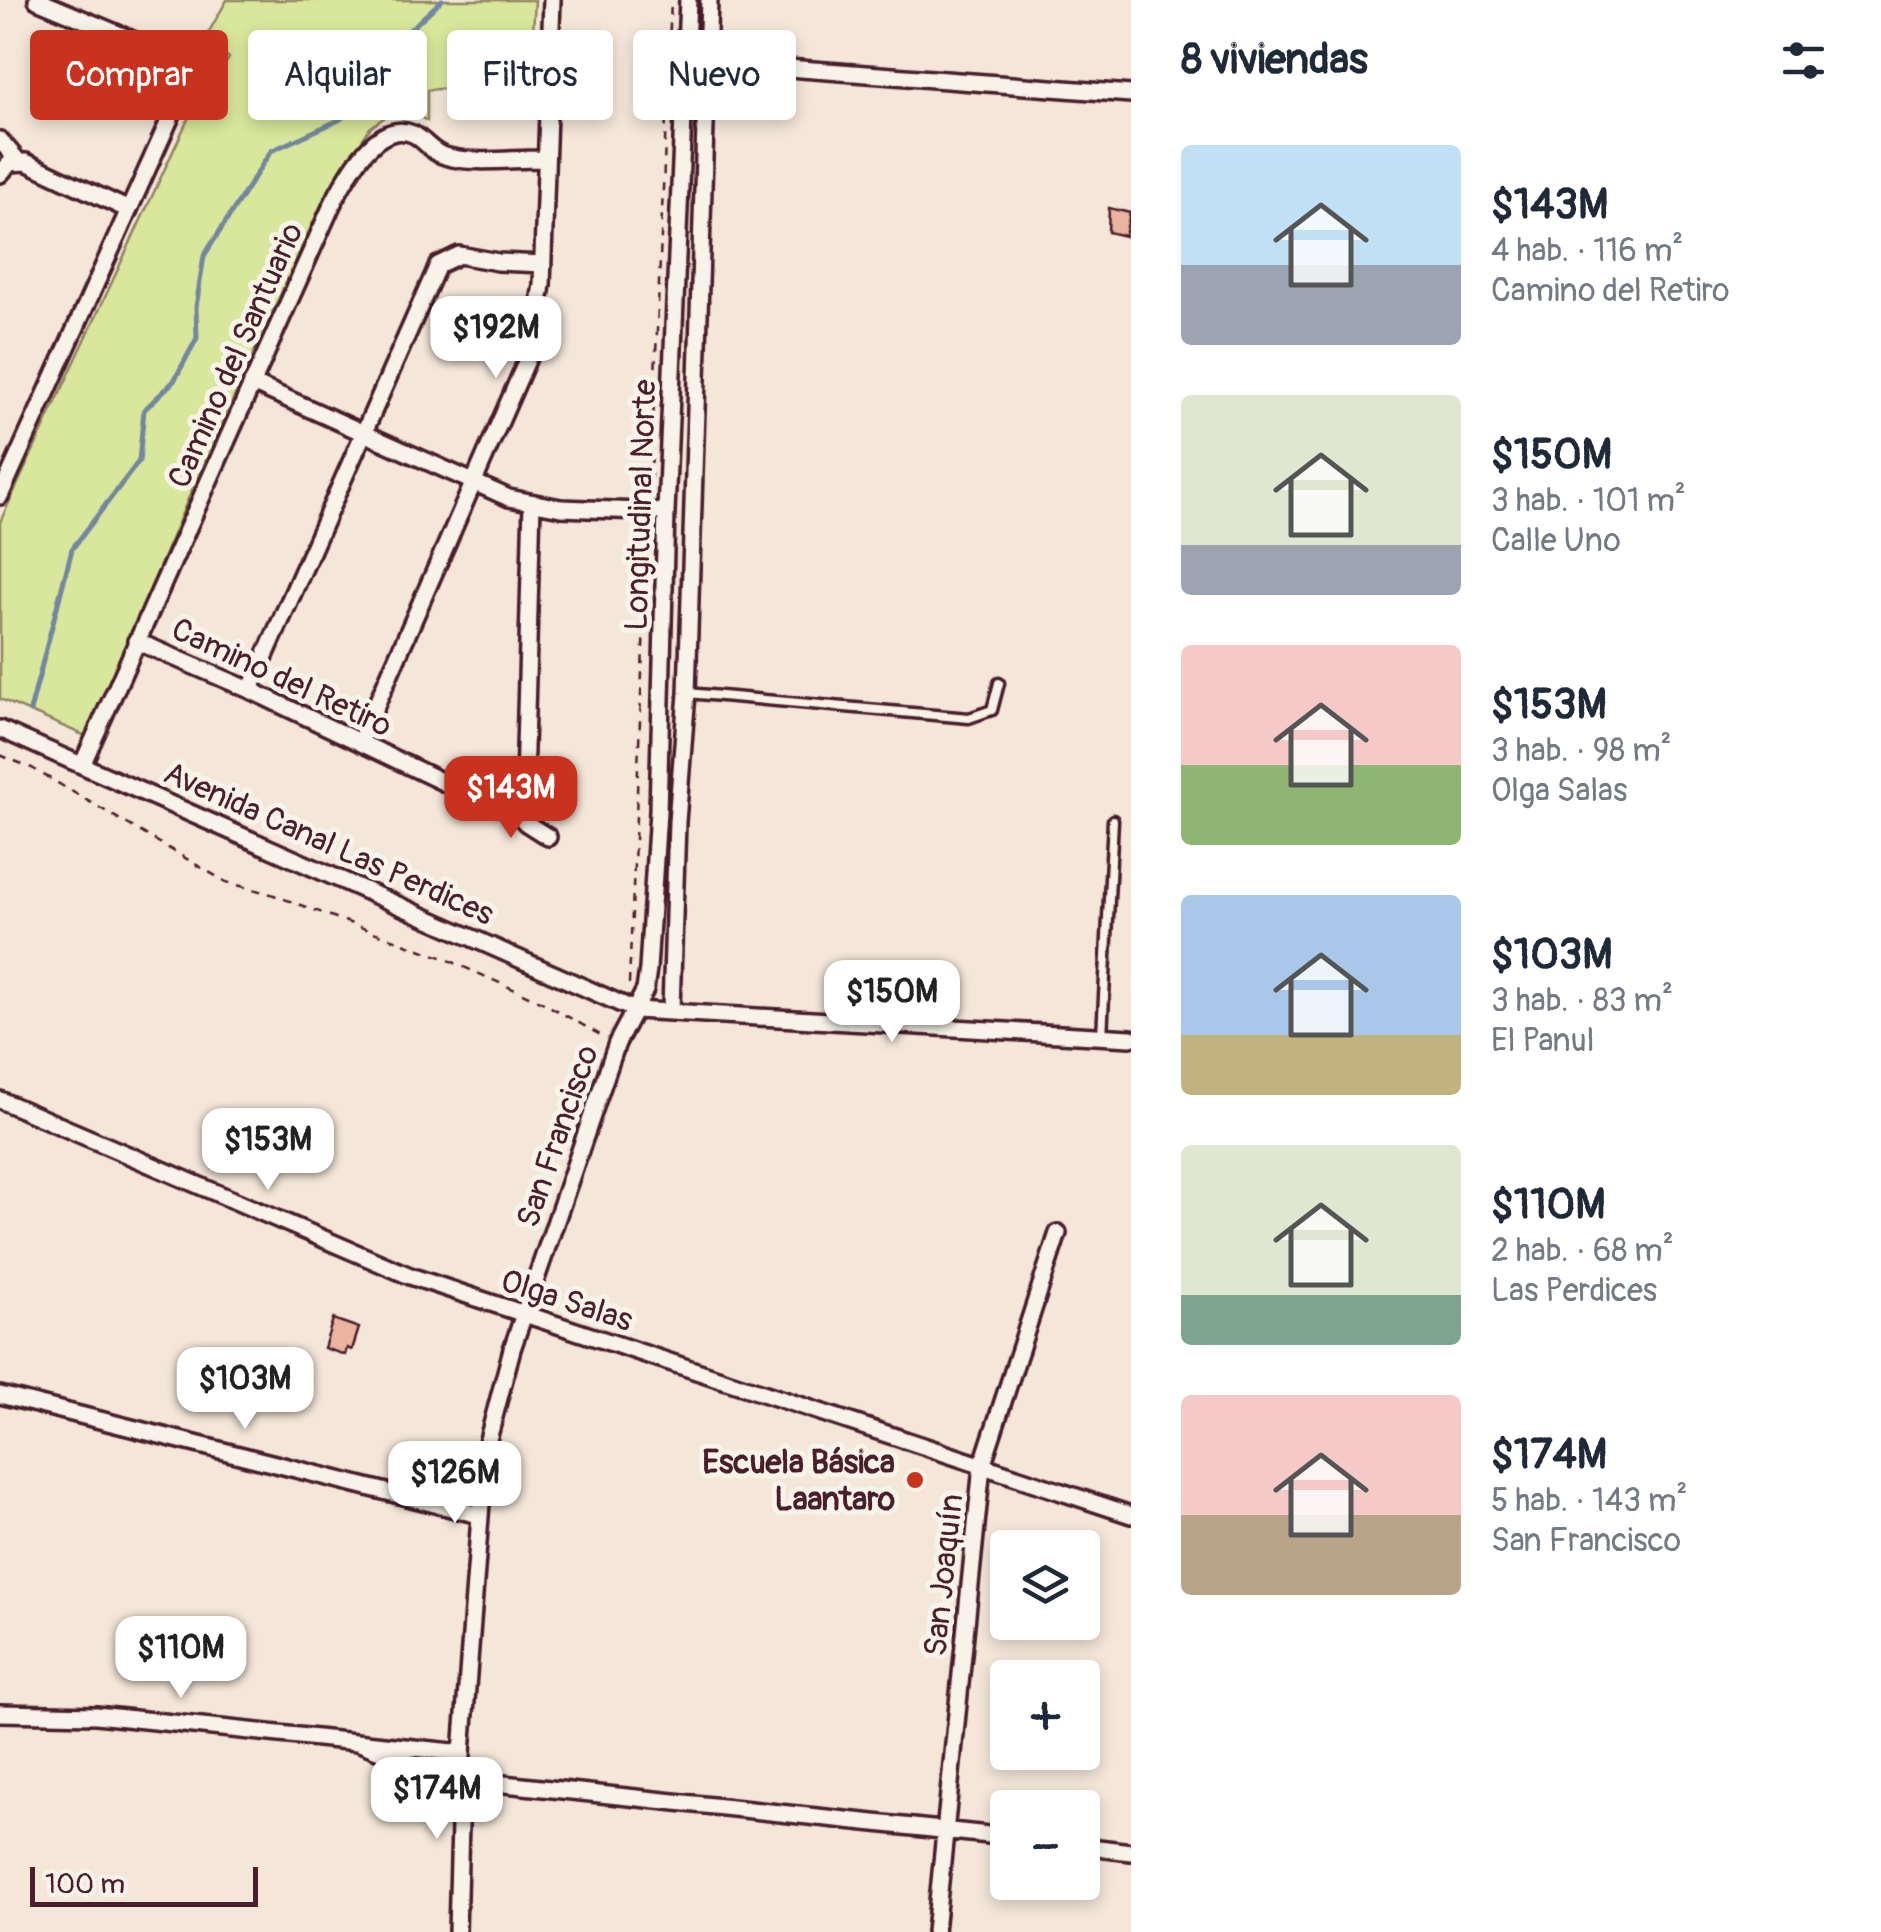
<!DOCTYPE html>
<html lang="es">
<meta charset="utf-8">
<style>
:root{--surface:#fff;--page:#f2f2f3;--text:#1f2937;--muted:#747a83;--accent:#c8321e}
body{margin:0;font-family:Pangolin,sans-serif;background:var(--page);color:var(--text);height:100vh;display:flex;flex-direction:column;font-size:38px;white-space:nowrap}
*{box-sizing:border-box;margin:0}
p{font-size:32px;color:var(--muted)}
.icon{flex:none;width:55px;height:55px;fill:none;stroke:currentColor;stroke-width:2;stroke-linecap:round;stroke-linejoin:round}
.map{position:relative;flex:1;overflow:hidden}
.panel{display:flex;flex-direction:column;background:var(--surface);width:750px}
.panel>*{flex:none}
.guide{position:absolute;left:30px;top:30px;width:950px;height:90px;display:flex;gap:20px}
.tools{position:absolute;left:990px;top:1530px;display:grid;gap:20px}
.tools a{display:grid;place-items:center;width:110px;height:110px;border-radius:10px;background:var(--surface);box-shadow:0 5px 15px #0003;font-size:50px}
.scale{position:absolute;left:30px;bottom:25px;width:228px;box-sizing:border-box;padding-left:10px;border:5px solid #4a1f2b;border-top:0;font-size:28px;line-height:35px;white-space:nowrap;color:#4a1f2b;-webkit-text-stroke:8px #f7f3e8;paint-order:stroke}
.price{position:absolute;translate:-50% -85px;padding:0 22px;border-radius:20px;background:#fff;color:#222;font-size:32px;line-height:65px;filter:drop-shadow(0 2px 5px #0008)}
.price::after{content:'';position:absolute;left:50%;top:60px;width:30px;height:22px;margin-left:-15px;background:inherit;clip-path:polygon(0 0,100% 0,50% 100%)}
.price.current{background:var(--accent);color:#fff}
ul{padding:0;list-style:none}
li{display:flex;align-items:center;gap:30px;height:250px;padding:0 50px}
li span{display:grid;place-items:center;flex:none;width:280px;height:200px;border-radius:10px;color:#555}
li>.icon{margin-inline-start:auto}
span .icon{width:120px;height:120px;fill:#fffc;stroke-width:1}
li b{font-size:42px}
h2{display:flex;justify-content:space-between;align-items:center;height:120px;padding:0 50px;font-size:42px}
.pill{padding:0 35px;border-radius:10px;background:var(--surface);box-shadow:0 5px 15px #0003;font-size:35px;line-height:90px}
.pill.current{background:var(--accent);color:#fff}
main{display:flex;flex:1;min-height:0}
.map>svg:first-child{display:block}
.green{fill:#d8e79b;stroke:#918363;stroke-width:2.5}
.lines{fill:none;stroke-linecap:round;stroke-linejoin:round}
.stream{stroke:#72879f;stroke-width:5}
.building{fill:#eab49f;stroke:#4a1f2b;stroke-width:2.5}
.service-casing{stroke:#4a1f2b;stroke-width:15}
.minor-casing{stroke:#4a1f2b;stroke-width:22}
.path{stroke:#4a1f2b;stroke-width:2.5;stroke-dasharray:8 8;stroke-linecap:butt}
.service{stroke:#f7f3e8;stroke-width:8}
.minor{stroke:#f7f3e8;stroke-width:15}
.poi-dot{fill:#c8321e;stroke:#f7f3e8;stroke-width:4}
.labels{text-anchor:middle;stroke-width:10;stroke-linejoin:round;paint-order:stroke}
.street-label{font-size:32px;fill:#4a1f2b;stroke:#f7f3e8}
.poi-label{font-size:32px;font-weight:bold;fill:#4a1f2b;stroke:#f7f3e8;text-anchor:end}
</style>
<main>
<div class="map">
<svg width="1131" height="1932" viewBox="0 0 1131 1932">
<rect width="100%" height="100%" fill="#f4e6d9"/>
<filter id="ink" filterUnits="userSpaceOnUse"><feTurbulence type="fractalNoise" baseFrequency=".01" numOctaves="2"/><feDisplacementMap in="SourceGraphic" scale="20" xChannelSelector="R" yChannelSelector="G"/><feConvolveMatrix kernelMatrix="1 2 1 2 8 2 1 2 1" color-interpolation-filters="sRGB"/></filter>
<g filter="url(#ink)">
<!-- green -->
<path class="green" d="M 227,0 L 535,0 L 533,32 L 493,37 C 485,84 473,87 427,90 L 427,121 L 409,111 L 385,117 L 370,128 L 326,194 L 188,499 L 88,737 L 0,699 L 0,522 L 203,87 L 215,82 L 229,58 L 206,37 Z"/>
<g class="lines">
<!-- stream -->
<path class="stream" d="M 30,711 L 72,549 L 139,461 L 144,410 L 174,381 L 197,338 L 196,307 L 204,256 L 271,151 L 339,120 L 378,91 L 378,59 L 442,0"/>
</g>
<!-- building -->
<path class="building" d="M 1109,208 L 1130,213 L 1125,236 L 1108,232 Z
M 333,1319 L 359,1328 L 352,1350 L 347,1348 L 345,1355 L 324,1348 Z"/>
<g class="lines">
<!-- service casing -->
<g class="service-casing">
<path id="service" d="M 687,693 L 969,718 L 992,710 L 999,683
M 1102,1036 L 1113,820"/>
</g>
<!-- minor casing -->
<g class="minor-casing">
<path id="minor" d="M 708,62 L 1131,94
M 0,140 L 18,161
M 0,174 L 10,163 L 26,162 L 129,210
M 252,383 L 509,498 L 561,508 L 666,512
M 0,496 L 191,72 L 185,62 L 37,0
M 136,641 L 250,690 L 489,804 C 506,809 520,801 524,783 L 532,503
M 250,690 L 438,265 L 459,255 L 498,262 L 543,264
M 0,729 L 635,1010 L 1131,1038
M 360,742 L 531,351 L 542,285 L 552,0
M 83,763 L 332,205 C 345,179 376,118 413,134 C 425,140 432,153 445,156 C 474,165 515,158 546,159
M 509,804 L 526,823 L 548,837
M 671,1009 L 677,822 L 687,693 L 709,0
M 0,1100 L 410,1276 L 1131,1515
M 0,1395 L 479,1515
M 0,1713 L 96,1715 L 462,1753
M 360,1743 L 447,1778 L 1008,1837
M 1082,1846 L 1131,1852
M 457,1932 L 462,1753 L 485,1451 L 512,1349 L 617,1043 L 645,990 L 648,969 L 658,811 L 666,512 L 688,0
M 935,1932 L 982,1466 L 1058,1233"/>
</g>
<!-- path -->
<path class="path" d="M 650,495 L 671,0
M 0,755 L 32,768 L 226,882 L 271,894 L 444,958 L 542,1002 L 602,1036
M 629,984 L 648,528"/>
<!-- service -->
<use href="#service" class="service"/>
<!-- minor -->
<use href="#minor" class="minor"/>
</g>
</g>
<!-- markers -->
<circle class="poi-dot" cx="915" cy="1480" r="10"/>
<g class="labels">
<!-- street labels -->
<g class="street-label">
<text transform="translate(235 355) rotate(-66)" y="11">Camino del Santuario</text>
<text transform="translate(640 505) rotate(-88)" y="11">Longitudinal Norte</text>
<text transform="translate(282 677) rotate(25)" y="11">Camino del Retiro</text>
<text transform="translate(329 843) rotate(24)" y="11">Avenida Canal Las Perdices</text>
<text transform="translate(557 1136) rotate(-71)" y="11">San Francisco</text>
<text transform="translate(567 1300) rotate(18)" y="11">Olga Salas</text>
<text transform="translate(943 1575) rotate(-84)" y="11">San Joaquín</text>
</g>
<!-- poi labels -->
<g class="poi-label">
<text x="895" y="1473">Escuela Básica<tspan x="895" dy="37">Laantaro</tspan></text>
</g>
</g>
</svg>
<div class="tools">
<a><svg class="icon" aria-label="layers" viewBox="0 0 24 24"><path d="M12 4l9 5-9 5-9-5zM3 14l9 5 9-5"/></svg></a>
<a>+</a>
<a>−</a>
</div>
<div class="scale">100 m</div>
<b class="price" style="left:496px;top:381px">$192M</b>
<b class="price current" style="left:511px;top:841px">$143M</b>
<b class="price" style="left:892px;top:1045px">$150M</b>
<b class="price" style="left:268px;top:1193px">$153M</b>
<b class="price" style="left:245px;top:1432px">$103M</b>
<b class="price" style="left:455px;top:1526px">$126M</b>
<b class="price" style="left:181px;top:1701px">$110M</b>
<b class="price" style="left:437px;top:1842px">$174M</b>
<div class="guide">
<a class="pill current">Comprar</a>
<a class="pill">Alquilar</a>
<a class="pill">Filtros</a>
<a class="pill">Nuevo</a>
</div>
</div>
<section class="panel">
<h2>8 viviendas<svg class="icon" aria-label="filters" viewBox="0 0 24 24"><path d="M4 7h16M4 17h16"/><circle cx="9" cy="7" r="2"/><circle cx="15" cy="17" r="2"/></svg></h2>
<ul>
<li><span style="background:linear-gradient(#bfe0f5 60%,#9aa5b1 0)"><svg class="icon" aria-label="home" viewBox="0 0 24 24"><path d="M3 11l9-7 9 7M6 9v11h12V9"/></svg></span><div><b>$143M</b><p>4 hab. · 116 m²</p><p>Camino del Retiro</p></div></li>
<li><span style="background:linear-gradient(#dfe7d0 75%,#9aa5b1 0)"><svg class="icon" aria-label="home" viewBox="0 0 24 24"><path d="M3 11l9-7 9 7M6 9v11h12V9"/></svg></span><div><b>$150M</b><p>3 hab. · 101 m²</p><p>Calle Uno</p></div></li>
<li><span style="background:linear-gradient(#f6c9c9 60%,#8fb573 0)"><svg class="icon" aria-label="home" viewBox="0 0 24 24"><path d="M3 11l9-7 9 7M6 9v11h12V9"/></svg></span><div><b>$153M</b><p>3 hab. · 98 m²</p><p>Olga Salas</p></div></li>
<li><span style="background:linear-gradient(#a9c7e8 70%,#c2b280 0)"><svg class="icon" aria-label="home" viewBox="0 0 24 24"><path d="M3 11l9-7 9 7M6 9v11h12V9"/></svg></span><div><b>$103M</b><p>3 hab. · 83 m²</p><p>El Panul</p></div></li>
<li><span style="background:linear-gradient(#dfe7d0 75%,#7fa58c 0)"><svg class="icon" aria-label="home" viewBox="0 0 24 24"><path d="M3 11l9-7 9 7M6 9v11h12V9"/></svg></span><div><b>$110M</b><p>2 hab. · 68 m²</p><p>Las Perdices</p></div></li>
<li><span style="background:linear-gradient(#f6c9c9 60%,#b9a48a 0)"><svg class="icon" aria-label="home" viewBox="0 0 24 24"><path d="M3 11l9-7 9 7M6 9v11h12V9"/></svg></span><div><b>$174M</b><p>5 hab. · 143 m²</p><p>San Francisco</p></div></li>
</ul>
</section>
</main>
